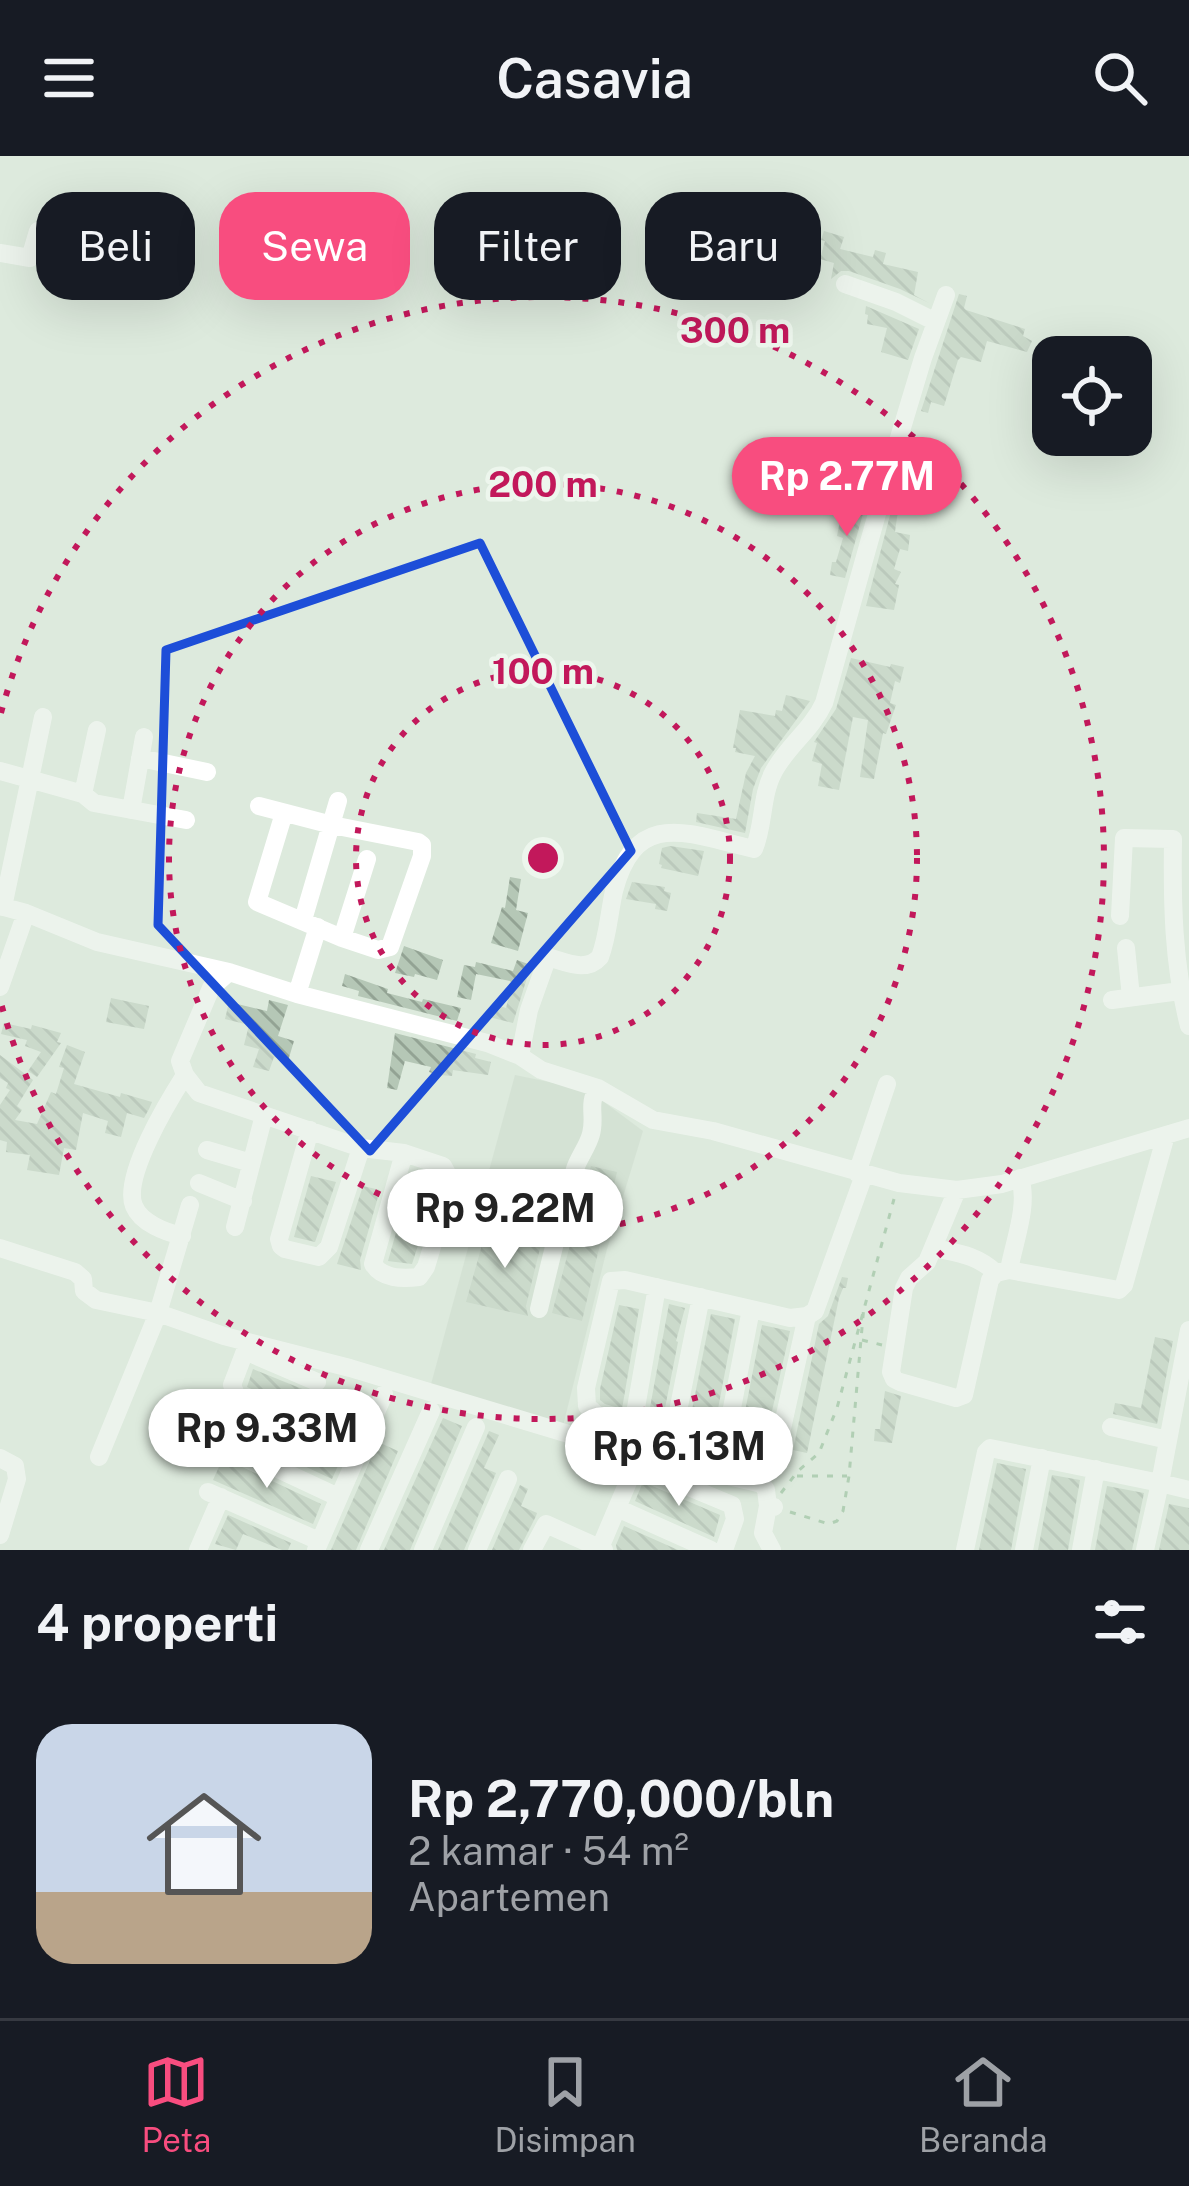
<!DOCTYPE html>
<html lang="id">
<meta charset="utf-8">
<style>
:root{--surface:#171b24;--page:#242831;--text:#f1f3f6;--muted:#9ea1a6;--line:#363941;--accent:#f84d7f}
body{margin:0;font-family:"Public Sans",sans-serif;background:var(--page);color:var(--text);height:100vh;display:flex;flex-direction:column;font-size:45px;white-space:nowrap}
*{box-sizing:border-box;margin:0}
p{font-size:39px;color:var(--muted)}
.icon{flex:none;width:66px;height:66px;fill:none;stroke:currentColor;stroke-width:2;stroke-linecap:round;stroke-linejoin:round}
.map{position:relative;height:1394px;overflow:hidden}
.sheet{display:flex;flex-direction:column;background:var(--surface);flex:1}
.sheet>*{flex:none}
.guide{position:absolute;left:36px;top:36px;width:1119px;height:108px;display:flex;gap:24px}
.tools{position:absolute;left:1032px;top:180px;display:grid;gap:24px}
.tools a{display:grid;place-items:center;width:120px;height:120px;border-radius:24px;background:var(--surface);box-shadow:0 12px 48px #0002;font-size:60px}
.price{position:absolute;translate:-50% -102px;padding:0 27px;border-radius:42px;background:#fff;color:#222;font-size:39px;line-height:78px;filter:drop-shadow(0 3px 6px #0008)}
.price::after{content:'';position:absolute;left:50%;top:72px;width:36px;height:27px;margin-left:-18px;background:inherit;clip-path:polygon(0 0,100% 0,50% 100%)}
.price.active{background:var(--accent);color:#fff}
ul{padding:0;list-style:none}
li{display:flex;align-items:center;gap:36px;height:300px;padding:0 36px}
li span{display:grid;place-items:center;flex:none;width:336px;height:240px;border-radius:36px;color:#555}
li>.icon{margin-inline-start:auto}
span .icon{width:144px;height:144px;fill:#fffc;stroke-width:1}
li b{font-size:51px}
h2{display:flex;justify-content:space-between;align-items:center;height:144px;padding:0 36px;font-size:51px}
.chip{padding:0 42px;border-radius:36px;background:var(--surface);box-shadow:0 12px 48px #0002;font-size:42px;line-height:108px}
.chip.active{background:var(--accent);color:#fff}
header{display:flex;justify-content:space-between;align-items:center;height:156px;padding:0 36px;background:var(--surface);font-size:54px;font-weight:600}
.tab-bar{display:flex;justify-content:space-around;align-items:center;height:168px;border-top:3px solid var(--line);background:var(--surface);font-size:33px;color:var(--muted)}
.tab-bar a{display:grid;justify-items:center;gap:6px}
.tab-bar .active{color:var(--accent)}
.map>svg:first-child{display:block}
.built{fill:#cbd9cb}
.building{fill:url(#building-back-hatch)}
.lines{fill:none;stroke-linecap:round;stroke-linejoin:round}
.path{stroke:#7caf83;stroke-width:3;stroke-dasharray:6 9;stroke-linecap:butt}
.minor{stroke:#fff;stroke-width:18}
.marked{fill:none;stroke:#1d4ed8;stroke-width:9;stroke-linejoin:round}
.ring{fill:none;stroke:#c2185b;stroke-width:6;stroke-dasharray:6 12}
.centre{fill:#c2185b;stroke:#edf6ed;stroke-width:6}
.ring-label{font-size:36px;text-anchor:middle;font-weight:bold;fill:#c2185b;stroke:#edf6ed;stroke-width:9;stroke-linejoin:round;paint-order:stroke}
</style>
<header><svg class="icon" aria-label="menu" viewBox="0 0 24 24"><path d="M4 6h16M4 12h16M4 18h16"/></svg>Casavia<svg class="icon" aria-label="search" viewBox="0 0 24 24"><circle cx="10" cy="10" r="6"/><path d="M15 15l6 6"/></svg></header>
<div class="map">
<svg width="1189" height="1394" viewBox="0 0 1189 1394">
<defs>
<pattern id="building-back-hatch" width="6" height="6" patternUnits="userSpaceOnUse" patternTransform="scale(3)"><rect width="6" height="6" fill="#b5c7b6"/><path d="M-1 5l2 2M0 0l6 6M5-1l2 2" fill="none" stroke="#93a394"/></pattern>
</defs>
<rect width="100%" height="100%" fill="#ddeadd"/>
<!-- built -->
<path class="built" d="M 515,919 L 588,934 L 643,975 L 607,1093 L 562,1274 L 427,1243 Z"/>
<!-- building -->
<path class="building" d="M 824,75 L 844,81 L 840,93 L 873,101 L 875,94 L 886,97 L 883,108 L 918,116 L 914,139 L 929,147 L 900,133 L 849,115 L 841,115 L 831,123 L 834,107 L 820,103 L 825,85 L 821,84 Z
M 778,106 L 807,111 L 800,138 L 774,134 Z
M 959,138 L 967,140 L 964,152 L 966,154 L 1025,173 L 1023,180 L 1032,185 L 1027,196 L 987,185 L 981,206 L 961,201 L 958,204 L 944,250 L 931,246 L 928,257 L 921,255 Z
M 866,150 L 919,173 L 908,204 L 881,196 L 887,172 L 867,168 L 868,159 L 865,158 Z
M 912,285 L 931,288 L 927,309 L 931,310 L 929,322 L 924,322 L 919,358 L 898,354 L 895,376 L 910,379 L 908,395 L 900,393 L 894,413 L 901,416 L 895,428 L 899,429 L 894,454 L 866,450 L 892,352 L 898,353 L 899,342 L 902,343 L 906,318 L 903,317 Z
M 843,349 L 864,354 L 845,422 L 830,419 L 832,406 L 836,406 L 843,382 L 837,380 Z
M 851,502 L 890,511 L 891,508 L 904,511 L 900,527 L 895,525 L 890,547 L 896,549 L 886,578 L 883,577 L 874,623 L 860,621 L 868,564 L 853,561 L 839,634 L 818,630 L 822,608 L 812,605 L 817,587 L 814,586 L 836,553 Z
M 786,539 L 810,545 L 761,612 L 753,633 L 745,677 L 696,666 L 697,657 L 736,663 L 746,617 L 755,600 L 735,596 L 736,592 L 733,592 L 740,554 L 775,560 L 776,554 L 782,555 Z
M 670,690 L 704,695 L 698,720 L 661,712 L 662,709 L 659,708 L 662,692 Z
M 510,721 L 521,723 L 516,754 L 528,757 L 518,795 L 491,787 L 502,751 L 505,752 Z
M 632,726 L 665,731 L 664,735 L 671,737 L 667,755 L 655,753 L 656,748 L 626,743 Z
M 404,790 L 443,804 L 437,824 L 415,818 L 414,821 L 395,817 Z
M 517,804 L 531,809 L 513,867 L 489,861 L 493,848 L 506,852 L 512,828 L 510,825 L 476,818 L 471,844 L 457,841 L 464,809 L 475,811 L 476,806 L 513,815 Z
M 345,818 L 388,833 L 387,837 L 422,846 L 423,843 L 461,852 L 457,865 L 358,840 L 359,835 L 342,830 Z
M 111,842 L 149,850 L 144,873 L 106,866 Z
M 269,844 L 288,849 L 278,880 L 294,885 L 288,905 L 274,901 L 269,915 L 253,911 L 259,893 L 244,889 L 249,869 L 225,863 L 229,846 L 267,855 Z
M 4,867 L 31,873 L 32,869 L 61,877 L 57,886 L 61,887 L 37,921 L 28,915 L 41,896 L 25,890 L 27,884 L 1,878 Z
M 395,877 L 476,898 L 475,902 L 491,906 L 488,919 L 453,914 L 452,920 L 440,919 L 429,916 L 431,911 L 405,905 L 397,934 L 387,932 Z
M 67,889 L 85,896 L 74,928 L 120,941 L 121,937 L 152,946 L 149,953 L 144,962 L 127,957 L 121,981 L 105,977 L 108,965 L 83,957 L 76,994 L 64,992 L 59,1019 L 27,1014 L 30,999 L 6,996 L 7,986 L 0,984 L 0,949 L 10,934 L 6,932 L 8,927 L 0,922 L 0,899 L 33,924 L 17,950 L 22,954 L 15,964 L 37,968 L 51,936 L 56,938 L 64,912 L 59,911 Z
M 591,1010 L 617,1016 L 582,1165 L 552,1157 Z
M 311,1020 L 336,1026 L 315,1086 L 294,1081 Z
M 363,1030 L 380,1034 L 360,1104 L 361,1114 L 337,1108 Z
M 405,1045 L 430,1052 L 412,1108 L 388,1105 Z
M 487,1071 L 542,1084 L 526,1150 L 528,1160 L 466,1146 Z
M 842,1121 L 848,1122 L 846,1132 L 843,1132 L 839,1142 L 807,1297 L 793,1294 L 819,1168 L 828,1160 Z
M 669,1148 L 685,1152 L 676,1185 L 678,1186 L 663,1262 L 649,1257 Z
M 619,1149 L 639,1153 L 622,1253 L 605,1248 L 600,1244 L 600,1233 Z
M 711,1158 L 735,1163 L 714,1274 L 689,1269 Z
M 762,1169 L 790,1175 L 765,1286 L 740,1281 Z
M 1155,1181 L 1173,1185 L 1157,1268 L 1113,1258 L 1115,1247 L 1141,1252 Z
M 253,1213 L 317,1239 L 309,1258 L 247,1231 Z
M 885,1235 L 901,1240 L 892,1287 L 874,1285 L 875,1273 L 880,1273 Z
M 244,1259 L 341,1303 L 332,1323 L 236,1278 Z
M 443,1262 L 462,1270 L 410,1394 L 384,1394 Z
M 489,1275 L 499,1279 L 484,1312 L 496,1317 L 464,1394 L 438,1394 Z
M 378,1286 L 398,1295 L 356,1394 L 331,1394 Z
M 223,1302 L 321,1348 L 313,1368 L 213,1324 Z
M 997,1307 L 1026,1313 L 1011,1394 L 979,1394 Z
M 1052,1319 L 1080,1324 L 1068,1394 L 1038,1394 Z
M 643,1326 L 720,1359 L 714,1381 L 635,1345 Z
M 520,1329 L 528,1333 L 521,1350 L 537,1357 L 536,1360 L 519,1394 L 492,1394 Z
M 1107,1330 L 1144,1337 L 1132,1394 L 1095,1394 Z
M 1169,1348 L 1189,1352 L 1189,1394 L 1159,1394 Z
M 228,1359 L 291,1387 L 288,1394 L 282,1394 L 243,1378 L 236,1394 L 215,1388 Z
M 624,1370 L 678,1394 L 617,1394 L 616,1389 Z"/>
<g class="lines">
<!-- path -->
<path class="path" d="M 862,1184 L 882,1189
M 797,1320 L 847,1320
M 781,1337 L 798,1315 L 819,1297 L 837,1252 L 894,1043
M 790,1356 L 829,1368 L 837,1365 L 843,1355 L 849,1320 L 864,1149"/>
<!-- minor -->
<path class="minor" d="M 0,97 L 30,102 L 38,75
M 845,128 L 896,146 L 936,166
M 140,602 L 207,616
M 0,615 L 83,638 L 94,647 L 186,664
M 83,638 L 97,574
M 259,650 L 332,669 L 418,686 L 422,689 L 422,700 L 390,791 L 378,794 L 342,782 L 257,746 L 284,657
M 131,654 L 144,581
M 0,750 L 26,757 L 97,786 L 229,816 L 297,838 L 487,887 L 520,900 L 541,914 L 598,932 L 653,964 L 713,975 L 899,1027 L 957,1034 L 1002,1028 L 1189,972
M 3,751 L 43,561
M 1120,760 L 1124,682 L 1173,683 C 1172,746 1173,808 1189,870
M 303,764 L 338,645
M 342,782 L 367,703
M 1126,792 L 1131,841
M 229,816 L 211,832 L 180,905 L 185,919 L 199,937 L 361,992 L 404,997 L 443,1010 L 451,1025 L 450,1031 L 426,1111 L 419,1121 C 402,1123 382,1123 373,1108 L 404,997
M 0,831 L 26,757
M 297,838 L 318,771
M 1112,844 L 1180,835
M 520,900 L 529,854 L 546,806 L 551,802 C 568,807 587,816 600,801 C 608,780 609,757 614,735 C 636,650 691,679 754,693 C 764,670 761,640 773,617 C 786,591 811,575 824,547 L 889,315 L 923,202 L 946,139
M 310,974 L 279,1083 L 281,1090 L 285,1093 L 319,1101 L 329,1091 L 361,992
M 207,994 L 251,1007
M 857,1017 L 887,928
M 199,1027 L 243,1045
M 957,1034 L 927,1106 L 909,1122 L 904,1132 L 891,1216 L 894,1223 L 900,1226 L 956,1242 L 964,1239 L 990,1124 L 996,1117 L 1009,1114 L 1119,1134 L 1124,1129 L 1166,979
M 235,1071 L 264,959
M 182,1080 C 165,1076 141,1067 134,1050 C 122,1021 169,944 185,919
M 0,1092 L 75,1116 L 83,1123 L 84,1135 L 96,1144 L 158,1157 L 224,1180 L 350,1212 L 638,1299 L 762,1328 L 766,1334 L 768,1350
M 934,1092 C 957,1097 978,1099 996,1117
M 1009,1114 C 1014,1086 1029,1049 1020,1022
M 539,1153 C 550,1106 561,1059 575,1013 C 579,1001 588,990 591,978 C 596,960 587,948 598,932
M 807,1160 L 790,1162 L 625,1124 L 611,1125 L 586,1232 L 587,1250 L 598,1260 L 615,1265 L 759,1304 L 771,1302 L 777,1295 L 807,1160 L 815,1155 L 864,1019
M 317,1226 L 245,1195 L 232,1229 L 237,1241 L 218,1285 L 338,1341
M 237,1241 L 359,1296
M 633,1269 L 657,1131
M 1111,1271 L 1168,1284
M 673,1280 L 701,1141
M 724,1294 L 751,1153
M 99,1301 L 158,1157 L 190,1049
M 0,1302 L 15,1310 L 17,1323 L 0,1379
M 208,1336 L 319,1385
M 617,1352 L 711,1394
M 600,1392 L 634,1312 L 638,1310 L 732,1349 L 735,1363 L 724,1394
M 198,1394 L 221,1341
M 316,1394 L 384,1238
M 369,1394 L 431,1255
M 423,1394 L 476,1271
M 477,1394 L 508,1323
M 532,1394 L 546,1368 L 604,1394
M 772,1394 L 763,1377 L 768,1350 L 774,1351
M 965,1394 L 986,1296 L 990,1292 L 1160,1327 L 1189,1174
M 1024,1394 L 1042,1302
M 1081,1394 L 1096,1313
M 1145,1394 L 1160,1327 L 1189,1334"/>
</g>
<!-- marked area -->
<path d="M0 0H1189V1394H0ZM 480,387 L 631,695 L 370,995 L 158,769 L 166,494 Z" fill="#ddeadd" fill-opacity=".55" fill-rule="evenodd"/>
<path class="marked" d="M 480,387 L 631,695 L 370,995 L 158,769 L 166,494 Z"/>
<!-- distance rings -->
<g class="ring">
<circle cx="543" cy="702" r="187"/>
<circle cx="543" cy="702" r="374"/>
<path d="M1 557A561 561 0 1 1 1 847"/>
</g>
<circle cx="543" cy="702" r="18" class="centre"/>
<g class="ring-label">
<text x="735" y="187">300 m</text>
<text x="543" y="341">200 m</text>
<text x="543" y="528">100 m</text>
</g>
</svg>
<div class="tools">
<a><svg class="icon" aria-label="locate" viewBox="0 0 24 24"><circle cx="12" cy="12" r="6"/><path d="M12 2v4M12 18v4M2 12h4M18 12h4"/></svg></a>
</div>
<b class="price active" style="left:847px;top:383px">Rp 2.77M</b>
<b class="price" style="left:505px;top:1115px">Rp 9.22M</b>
<b class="price" style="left:267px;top:1335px">Rp 9.33M</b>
<b class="price" style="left:679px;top:1353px">Rp 6.13M</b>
<div class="guide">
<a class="chip">Beli</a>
<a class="chip active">Sewa</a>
<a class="chip">Filter</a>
<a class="chip">Baru</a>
</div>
</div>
<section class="sheet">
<h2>4 properti<svg class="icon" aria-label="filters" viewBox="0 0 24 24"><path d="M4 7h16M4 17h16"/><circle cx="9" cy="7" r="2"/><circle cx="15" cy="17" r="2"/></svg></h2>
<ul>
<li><span style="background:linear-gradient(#c9d6e8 70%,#b9a48a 0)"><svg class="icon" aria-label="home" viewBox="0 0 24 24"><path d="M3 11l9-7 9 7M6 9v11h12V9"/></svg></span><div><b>Rp 2,770,000/bln</b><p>2 kamar · 54 m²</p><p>Apartemen</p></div></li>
</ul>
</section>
<nav class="tab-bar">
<a class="active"><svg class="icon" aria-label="map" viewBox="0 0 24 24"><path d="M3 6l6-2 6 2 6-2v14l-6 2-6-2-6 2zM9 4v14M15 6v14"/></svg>Peta</a>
<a><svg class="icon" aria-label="saved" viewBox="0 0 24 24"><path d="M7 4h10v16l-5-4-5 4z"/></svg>Disimpan</a>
<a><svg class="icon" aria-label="home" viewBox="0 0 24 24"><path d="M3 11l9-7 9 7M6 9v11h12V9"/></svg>Beranda</a>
</nav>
